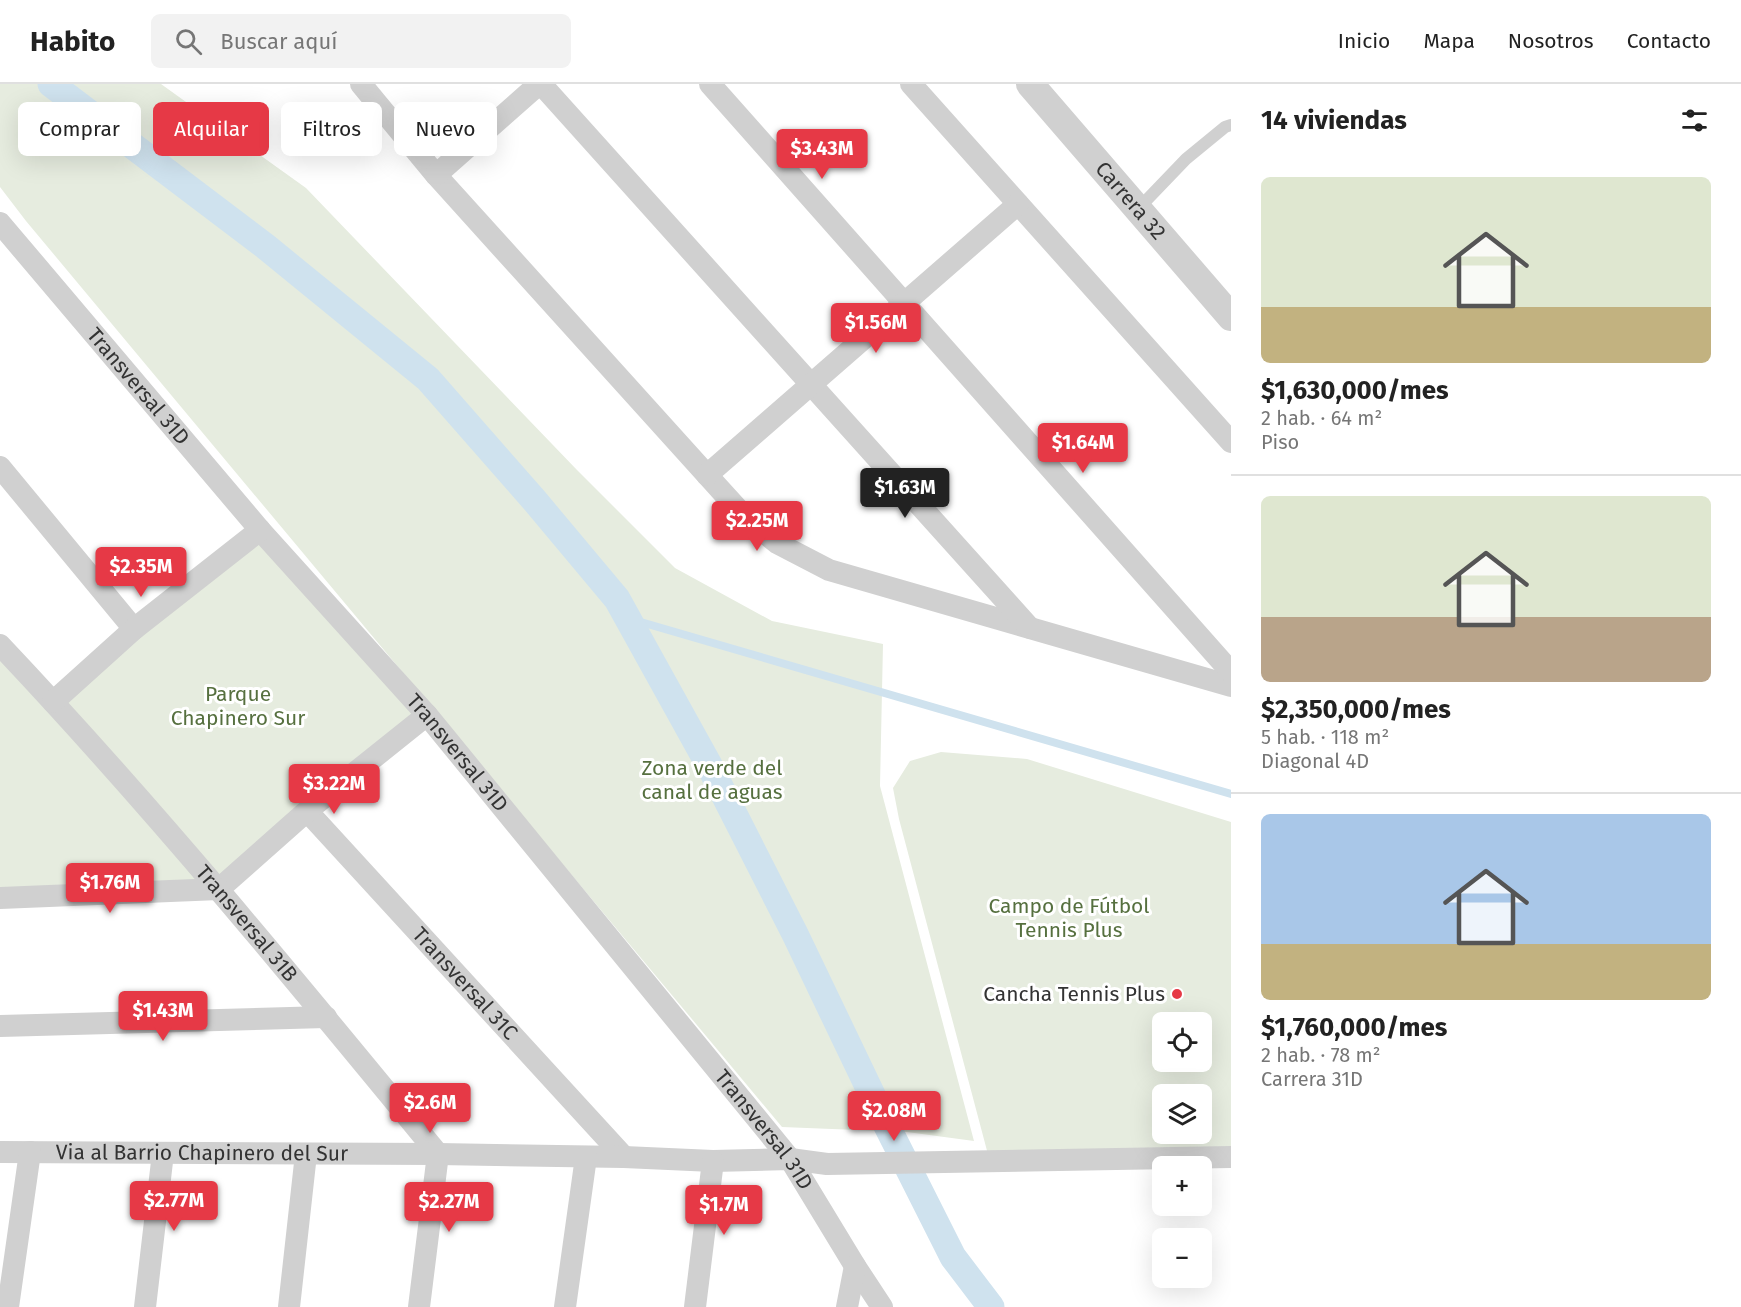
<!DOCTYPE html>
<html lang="es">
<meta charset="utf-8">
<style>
:root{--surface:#fff;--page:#f2f2f2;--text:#222;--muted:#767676;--line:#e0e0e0;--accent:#e63946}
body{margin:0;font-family:"Fira Sans",sans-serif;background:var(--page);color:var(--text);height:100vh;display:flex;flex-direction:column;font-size:22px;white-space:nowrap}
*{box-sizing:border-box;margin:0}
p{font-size:20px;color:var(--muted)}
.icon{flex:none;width:33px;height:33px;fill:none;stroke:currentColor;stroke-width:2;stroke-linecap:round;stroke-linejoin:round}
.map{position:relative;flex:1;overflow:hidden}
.drawer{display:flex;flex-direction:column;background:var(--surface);width:510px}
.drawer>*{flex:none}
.guide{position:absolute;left:18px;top:18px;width:570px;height:54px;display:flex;gap:12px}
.controls{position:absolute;left:1152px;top:928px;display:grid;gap:12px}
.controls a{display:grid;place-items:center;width:60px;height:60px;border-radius:9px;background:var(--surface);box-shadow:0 6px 24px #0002;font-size:30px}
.price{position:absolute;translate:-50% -51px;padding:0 14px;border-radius:6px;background:var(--accent);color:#fff;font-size:20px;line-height:39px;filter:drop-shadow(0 2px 3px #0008)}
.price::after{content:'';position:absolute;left:50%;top:36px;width:18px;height:14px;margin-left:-9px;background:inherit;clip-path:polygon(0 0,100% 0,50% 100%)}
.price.selected{background:#222;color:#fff}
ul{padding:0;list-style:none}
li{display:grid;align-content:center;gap:12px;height:318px;padding:0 30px}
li+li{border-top:2px solid var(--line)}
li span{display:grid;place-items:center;height:186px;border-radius:9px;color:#555}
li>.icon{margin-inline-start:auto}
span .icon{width:108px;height:108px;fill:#fffc;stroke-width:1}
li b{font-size:26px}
h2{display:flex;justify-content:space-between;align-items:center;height:72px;padding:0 30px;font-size:26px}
.tag{padding:0 21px;border-radius:9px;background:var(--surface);box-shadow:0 6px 24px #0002;font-size:21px;line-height:54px}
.tag.selected{background:var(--accent);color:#fff}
header{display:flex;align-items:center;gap:36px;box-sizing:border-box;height:84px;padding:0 30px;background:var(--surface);border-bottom:2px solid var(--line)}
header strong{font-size:28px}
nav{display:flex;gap:33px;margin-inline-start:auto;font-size:21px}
.search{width:420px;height:54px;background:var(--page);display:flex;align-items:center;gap:15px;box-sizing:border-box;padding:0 21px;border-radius:9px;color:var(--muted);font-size:22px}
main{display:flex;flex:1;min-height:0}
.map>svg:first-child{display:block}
.green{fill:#e6ecdf;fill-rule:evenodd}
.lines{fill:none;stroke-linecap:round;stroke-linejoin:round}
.stream{stroke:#cfe2ee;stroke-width:8}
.canal{stroke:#cfe2ee;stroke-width:27}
.service{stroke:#d0d0d0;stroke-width:12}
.minor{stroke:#d0d0d0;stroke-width:22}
.tertiary{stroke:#d0d0d0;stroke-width:28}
.poi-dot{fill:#e63946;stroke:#fff;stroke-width:2}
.labels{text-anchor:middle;stroke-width:6;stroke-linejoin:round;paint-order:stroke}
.street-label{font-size:21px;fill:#333;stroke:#fff}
.park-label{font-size:21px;fill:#56703f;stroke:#fff}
.poi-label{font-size:21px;fill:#333;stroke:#fff;text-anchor:end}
</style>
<header>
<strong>Habito</strong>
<div class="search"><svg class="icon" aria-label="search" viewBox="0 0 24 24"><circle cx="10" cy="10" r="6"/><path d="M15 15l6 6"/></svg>Buscar aquí</div>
<nav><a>Inicio</a><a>Mapa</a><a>Nosotros</a><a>Contacto</a></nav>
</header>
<main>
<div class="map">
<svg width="1231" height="1223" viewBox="0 0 1231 1223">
<rect width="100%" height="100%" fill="#fff"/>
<!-- green -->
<path class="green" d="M 0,0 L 161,0 L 306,104 L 577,386 L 675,484 L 772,537 L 883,560 L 880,702 L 974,1057 L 907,1048 L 782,1043 L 26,137 L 0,103 Z
M 261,453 L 427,631 L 219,805 L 0,814 L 0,565 L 53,618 Z
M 941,668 L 1027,675 L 1231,738 L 1231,1073 L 990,1078 L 899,735 L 893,704 L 910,677 ZM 1162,939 L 1202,939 L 1202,978 L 1162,978 ZM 1162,1011 L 1202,1011 L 1202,1050 L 1162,1050 Z"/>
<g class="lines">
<!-- stream -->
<path class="stream" d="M 627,534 L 1231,710"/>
<!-- canal -->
<path class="canal" d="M 51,0 L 265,162 L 428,295 L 535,417 L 617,515 L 709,681 L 795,850 L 887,1042 L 953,1173 L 991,1223"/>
<!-- service -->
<path class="service" d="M 1138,125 L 1186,75 L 1225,43 L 1231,41"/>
<!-- minor -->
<g class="minor">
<path d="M 361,0 L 436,91 L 707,391 L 745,433 L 777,459 L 829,486 L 1231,602"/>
<path d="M 541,0 L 1030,544"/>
<path d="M 710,0 L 1231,588"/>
<path d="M 911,0 L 1231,358"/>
<path d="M 436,91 L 539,0"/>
<path id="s1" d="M 0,139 L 260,446 L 427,631 L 790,1075 L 855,1182 L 882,1223"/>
<path d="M 0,383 L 134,545"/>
<path d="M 707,391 L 1018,120"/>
<path id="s2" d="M 0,561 C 154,724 296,897 438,1070 L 419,1223"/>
<path d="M 53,618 L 134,545 L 260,446"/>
<path id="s3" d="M 307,727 L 624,1073"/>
<path d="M 219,805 L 307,727 L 427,631"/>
<path d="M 0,814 L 219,805"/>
<path d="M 0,942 L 326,933"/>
<path id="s4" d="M 0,1068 L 438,1070 L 624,1073 L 713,1077 L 790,1075 L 827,1080 L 1231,1073"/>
<path d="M 8,1223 L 30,1068"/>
<path d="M 145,1223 L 163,1069"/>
<path d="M 289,1223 L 306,1070"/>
<path d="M 565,1223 L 586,1073"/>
<path d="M 695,1223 L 713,1077"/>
<path d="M 847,1223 L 855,1182"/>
</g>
<!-- tertiary -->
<path class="tertiary" id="s5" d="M 1030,0 L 1231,233"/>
</g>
<!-- markers -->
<circle class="poi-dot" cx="1177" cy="910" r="6"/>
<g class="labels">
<!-- street labels -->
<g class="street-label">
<text dy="7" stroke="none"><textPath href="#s5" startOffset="154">Carrera 32</textPath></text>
<text dy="7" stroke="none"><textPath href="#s1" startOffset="214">Transversal 31D</textPath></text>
<text dy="7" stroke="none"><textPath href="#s1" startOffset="700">Transversal 31D</textPath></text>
<text dy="7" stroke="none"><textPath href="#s2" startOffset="372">Transversal 31B</textPath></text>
<text dy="7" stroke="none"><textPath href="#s3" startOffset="234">Transversal 31C</textPath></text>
<text dy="7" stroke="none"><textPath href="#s1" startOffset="1186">Transversal 31D</textPath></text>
<text dy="7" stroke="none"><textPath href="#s4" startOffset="202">Via al Barrio Chapinero del Sur</textPath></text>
</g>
<!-- park labels -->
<g class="park-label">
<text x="238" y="617">Parque<tspan x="238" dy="24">Chapinero Sur</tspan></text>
<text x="712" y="691">Zona verde del<tspan x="712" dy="24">canal de aguas</tspan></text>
<text x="1069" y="829">Campo de Fútbol<tspan x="1069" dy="24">Tennis Plus</tspan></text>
</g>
<!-- poi labels -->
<g class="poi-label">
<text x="1165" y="917">Cancha Tennis Plus</text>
</g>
</g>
</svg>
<div class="controls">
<a><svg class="icon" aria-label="locate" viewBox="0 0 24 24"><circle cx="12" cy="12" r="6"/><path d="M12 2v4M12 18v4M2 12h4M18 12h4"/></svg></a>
<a><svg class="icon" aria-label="layers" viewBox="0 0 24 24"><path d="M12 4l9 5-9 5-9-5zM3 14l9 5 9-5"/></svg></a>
<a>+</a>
<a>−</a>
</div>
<b class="price" style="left:822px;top:96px">$3.43M</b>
<b class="price" style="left:876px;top:270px">$1.56M</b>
<b class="price" style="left:1083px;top:390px">$1.64M</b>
<b class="price selected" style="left:905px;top:435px">$1.63M</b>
<b class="price" style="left:757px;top:468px">$2.25M</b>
<b class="price" style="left:141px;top:514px">$2.35M</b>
<b class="price" style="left:334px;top:731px">$3.22M</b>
<b class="price" style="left:110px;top:830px">$1.76M</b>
<b class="price" style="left:163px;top:958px">$1.43M</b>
<b class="price" style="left:430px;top:1050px">$2.6M</b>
<b class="price" style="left:894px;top:1058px">$2.08M</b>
<b class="price" style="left:174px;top:1148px">$2.77M</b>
<b class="price" style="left:449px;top:1149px">$2.27M</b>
<b class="price" style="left:724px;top:1152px">$1.7M</b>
<div class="guide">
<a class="tag">Comprar</a>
<a class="tag selected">Alquilar</a>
<a class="tag">Filtros</a>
<a class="tag">Nuevo</a>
</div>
</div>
<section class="drawer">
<h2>14 viviendas<svg class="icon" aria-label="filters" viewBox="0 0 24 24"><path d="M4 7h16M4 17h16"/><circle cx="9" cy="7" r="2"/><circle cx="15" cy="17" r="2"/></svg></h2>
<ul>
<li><span style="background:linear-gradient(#dfe7d0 70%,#c2b280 0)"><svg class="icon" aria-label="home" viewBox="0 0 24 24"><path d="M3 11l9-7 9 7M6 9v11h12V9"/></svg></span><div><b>$1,630,000/mes</b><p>2 hab. · 64 m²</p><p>Piso</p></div></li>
<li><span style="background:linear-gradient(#dfe7d0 65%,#b9a48a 0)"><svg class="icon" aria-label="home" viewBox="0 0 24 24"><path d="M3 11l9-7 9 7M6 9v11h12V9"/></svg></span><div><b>$2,350,000/mes</b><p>5 hab. · 118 m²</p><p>Diagonal 4D</p></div></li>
<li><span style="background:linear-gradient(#a9c7e8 70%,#c2b280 0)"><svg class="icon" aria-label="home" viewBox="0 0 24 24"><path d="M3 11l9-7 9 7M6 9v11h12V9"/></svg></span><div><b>$1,760,000/mes</b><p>2 hab. · 78 m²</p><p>Carrera 31D</p></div></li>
</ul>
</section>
</main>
